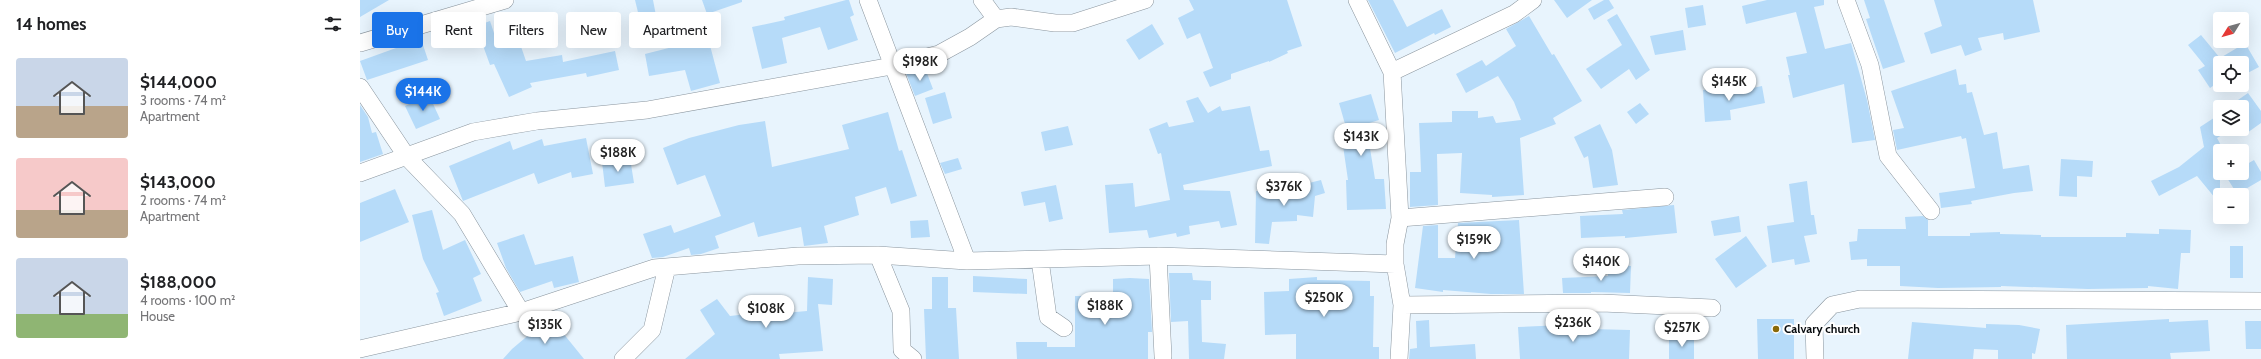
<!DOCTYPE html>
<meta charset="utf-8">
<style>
:root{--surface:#fff;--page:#f2f2f2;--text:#202124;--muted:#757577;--accent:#1a73e8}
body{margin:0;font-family:Cabin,sans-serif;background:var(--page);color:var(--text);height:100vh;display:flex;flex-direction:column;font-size:15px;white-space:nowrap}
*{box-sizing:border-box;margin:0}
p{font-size:13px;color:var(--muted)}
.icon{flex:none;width:22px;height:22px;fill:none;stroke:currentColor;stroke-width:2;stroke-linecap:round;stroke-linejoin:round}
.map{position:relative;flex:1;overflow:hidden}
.details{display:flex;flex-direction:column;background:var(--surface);width:360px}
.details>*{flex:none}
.hud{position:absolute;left:12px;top:12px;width:380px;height:36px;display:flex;gap:8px}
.needle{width:26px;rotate:233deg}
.buttons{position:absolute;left:1853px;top:12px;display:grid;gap:8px}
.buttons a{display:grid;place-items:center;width:36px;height:36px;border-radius:4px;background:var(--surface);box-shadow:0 4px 16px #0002;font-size:20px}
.price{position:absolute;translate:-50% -34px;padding:0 9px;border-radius:14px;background:#fff;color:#222;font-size:13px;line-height:26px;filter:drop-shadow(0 1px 2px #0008)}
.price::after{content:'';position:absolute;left:50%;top:24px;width:12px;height:9px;margin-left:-6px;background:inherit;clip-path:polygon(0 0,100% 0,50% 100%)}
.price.active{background:var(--accent);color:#fff}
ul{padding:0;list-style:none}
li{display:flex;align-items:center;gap:12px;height:100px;padding:0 16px}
li span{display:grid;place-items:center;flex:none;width:112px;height:80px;border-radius:4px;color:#555}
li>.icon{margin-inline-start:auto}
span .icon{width:48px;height:48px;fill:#fffc;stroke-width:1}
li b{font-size:17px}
h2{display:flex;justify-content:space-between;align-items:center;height:48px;padding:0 16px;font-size:17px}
.tag{padding:0 14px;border-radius:4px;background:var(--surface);box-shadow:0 4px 16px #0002;font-size:14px;line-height:36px}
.tag.active{background:var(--accent);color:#fff}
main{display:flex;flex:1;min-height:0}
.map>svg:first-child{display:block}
.building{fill:#b6dbf9}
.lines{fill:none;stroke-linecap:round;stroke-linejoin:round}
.street-casing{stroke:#8a959e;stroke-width:18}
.street{stroke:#fff;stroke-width:17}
.poi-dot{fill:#8a6908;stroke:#fff;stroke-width:1.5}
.labels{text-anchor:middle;stroke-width:4;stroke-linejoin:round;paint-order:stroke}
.poi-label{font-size:12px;font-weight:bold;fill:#090d10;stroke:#fff;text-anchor:start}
</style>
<main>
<section class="details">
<h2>14 homes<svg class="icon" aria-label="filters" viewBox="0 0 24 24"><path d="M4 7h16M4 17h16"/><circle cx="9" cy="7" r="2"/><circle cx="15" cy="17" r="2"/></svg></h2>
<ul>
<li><span style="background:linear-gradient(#c9d6e8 60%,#b9a48a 0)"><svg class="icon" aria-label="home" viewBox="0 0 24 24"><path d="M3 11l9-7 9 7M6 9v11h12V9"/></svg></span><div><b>$144,000</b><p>3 rooms · 74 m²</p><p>Apartment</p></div></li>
<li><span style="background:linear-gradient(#f6c9c9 65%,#b9a48a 0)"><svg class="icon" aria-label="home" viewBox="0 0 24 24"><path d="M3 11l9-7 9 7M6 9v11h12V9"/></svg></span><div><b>$143,000</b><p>2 rooms · 74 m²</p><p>Apartment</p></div></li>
<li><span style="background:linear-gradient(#c9d6e8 70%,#8fb573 0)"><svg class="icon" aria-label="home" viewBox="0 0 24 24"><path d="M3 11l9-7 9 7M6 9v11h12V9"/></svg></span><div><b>$188,000</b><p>4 rooms · 100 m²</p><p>House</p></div></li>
</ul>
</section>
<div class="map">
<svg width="1901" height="359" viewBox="0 0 1901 359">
<rect width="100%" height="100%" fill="#e8f4fd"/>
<!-- building -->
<path class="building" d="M 0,0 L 29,0 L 0,17 Z
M 275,0 L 293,0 L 299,31 L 284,37 Z
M 342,0 L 382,0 L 382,2 L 347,14 Z
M 486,0 L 489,0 L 494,15 L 490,17 L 498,40 L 468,50 L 460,27 L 422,38 L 427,63 L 402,69 L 392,27 L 425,20 L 424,17 Z
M 829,0 L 927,0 L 942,46 L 927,51 L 928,53 L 909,62 L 909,61 L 871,74 L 871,79 L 850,87 L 843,72 L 853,68 L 840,33 L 827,39 L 818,18 L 834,10 Z
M 1008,0 L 1033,0 L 1047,27 L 1082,9 L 1091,27 L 1075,35 L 1074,33 L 1035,53 Z
M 1194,0 L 1232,0 L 1207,18 Z
M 1244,0 L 1249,0 L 1254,8 L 1234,20 L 1228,9 Z
M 1407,0 L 1464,0 L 1464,5 L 1454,7 L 1465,49 L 1491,43 L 1507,100 L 1515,140 L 1492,143 L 1484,84 L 1433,98 L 1428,75 L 1430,75 L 1426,57 L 1447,53 L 1436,12 L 1386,24 L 1382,6 Z
M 1504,0 L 1524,0 L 1545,62 L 1523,69 L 1506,19 L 1510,18 Z
M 1574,0 L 1673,0 L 1680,32 L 1644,40 L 1643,33 L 1618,38 L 1622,50 L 1605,56 L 1601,45 L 1571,54 L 1564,33 L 1582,26 Z
M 1343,5 L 1346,25 L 1328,28 L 1325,8 Z
M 1257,14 L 1290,70 L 1276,80 L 1269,69 L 1241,89 L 1226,69 L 1262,45 L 1247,20 Z
M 1169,16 L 1192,55 L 1194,54 L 1222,101 L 1193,118 L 1196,124 L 1160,138 L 1164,195 L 1132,197 L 1132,195 L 1100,193 L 1102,153 L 1077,154 L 1078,205 L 1050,207 L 1050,172 L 1061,172 L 1059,123 L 1092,122 L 1092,111 L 1118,111 L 1118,118 L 1133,116 L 1136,123 L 1161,120 L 1154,102 L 1138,76 L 1106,93 L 1096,74 L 1122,60 L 1126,66 L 1156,46 L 1146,29 Z
M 130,21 L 137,42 L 157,35 L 166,61 L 202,55 L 203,62 L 255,51 L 259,70 L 227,77 L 226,73 L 170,83 L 172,87 L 149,97 L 134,64 L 130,65 L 116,26 Z
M 792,24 L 804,44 L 779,60 L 766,40 Z
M 1323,30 L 1326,50 L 1295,55 L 1290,36 Z
M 1841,35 L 1860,58 L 1882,45 L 1882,38 L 1899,67 L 1882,76 L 1882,63 L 1860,63 L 1860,81 L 1850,88 L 1838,70 L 1845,66 L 1828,45 Z
M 348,38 L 360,83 L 331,91 L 325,70 L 289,76 L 285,54 Z
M 61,39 L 68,60 L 7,80 L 0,61 Z
M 565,68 L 573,89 L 555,96 L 546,73 Z
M 1596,69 L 1599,85 L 1606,84 L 1607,93 L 1612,92 L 1624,135 L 1637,132 L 1643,169 L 1669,165 L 1673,191 L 1654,193 L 1611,201 L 1612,204 L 1581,208 L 1579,193 L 1615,188 L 1606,138 L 1602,139 L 1601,136 L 1537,150 L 1533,130 L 1544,128 L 1531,91 Z
M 1402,86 L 1405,103 L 1370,110 L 1371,120 L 1345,122 L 1343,90 L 1369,88 L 1369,93 Z
M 585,92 L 592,118 L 573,124 L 565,98 Z
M 1888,93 L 1901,111 L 1901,123 L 1887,133 L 1882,127 L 1882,107 L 1868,107 Z
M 1011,94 L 1019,120 L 1006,124 L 1015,179 L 1024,179 L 1026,209 L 987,210 L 986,180 L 988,180 L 982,139 L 989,138 L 979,103 Z
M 69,95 L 80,119 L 56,129 L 45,106 Z
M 838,97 L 848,113 L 860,106 L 862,111 L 890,106 L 900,151 L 909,150 L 912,166 L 823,185 L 824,190 L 870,191 L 877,225 L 861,228 L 859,221 L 829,226 L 830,234 L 817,237 L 816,233 L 789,238 L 787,230 L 749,233 L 745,185 L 773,183 L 775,207 L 810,200 L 801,153 L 798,154 L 789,129 L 807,122 L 809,127 L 834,122 L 826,101 Z
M 1280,103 L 1289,114 L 1276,124 L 1267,112 Z
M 0,105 L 8,117 L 12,133 L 16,132 L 23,154 L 0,162 Z
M 528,112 L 539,151 L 542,150 L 557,196 L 531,204 L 526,187 L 495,197 L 499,215 L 464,226 L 468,243 L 444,246 L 441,227 L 398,237 L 394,222 L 355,236 L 359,248 L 341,254 L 331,255 L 329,248 L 303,257 L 292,258 L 283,234 L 311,225 L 314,233 L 361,216 L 345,175 L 317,185 L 303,148 L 329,138 L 379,125 L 405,121 L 412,167 L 489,149 L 482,125 Z
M 1860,114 L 1860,129 L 1872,129 L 1857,138 L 1864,151 L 1860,151 L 1860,204 L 1837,176 L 1799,196 L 1791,181 L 1819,167 L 1844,147 L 1840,127 Z
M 1240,124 L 1252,150 L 1258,185 L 1233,188 L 1228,156 L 1224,158 L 1214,137 Z
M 708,126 L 713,145 L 685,151 L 681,132 Z
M 226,138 L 233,174 L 212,178 L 211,172 L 178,184 L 174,173 L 103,201 L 89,166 L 150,141 L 153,150 L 182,139 L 184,146 Z
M 270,158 L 274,183 L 245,187 L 242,162 Z
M 598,158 L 602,169 L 585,174 L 580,163 Z
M 1701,159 L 1733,161 L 1732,177 L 1717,176 L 1717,197 L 1699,196 Z
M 1894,160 L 1901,172 L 1901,180 L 1877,194 L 1864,173 L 1882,173 L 1882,167 Z
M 961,180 L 965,193 L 955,196 L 953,217 L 937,215 L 937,221 L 912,222 L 909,244 L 895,243 L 896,191 L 921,192 L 921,190 Z
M 1447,181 L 1451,215 L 1454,215 L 1457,234 L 1444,236 L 1450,262 L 1435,265 L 1434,259 L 1412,263 L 1407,226 L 1434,222 L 1429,184 Z
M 696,185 L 703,219 L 689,222 L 685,202 L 664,206 L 661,192 Z
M 35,189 L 49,222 L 0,242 L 0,203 Z
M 1314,205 L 1317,233 L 1265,238 L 1265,236 L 1221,238 L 1220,216 L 1263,214 L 1262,210 Z
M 72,210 L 83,250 L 105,240 L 121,274 L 113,278 L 122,301 L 84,316 L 76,293 L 79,292 L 63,259 L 52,215 Z
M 1379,216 L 1381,232 L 1354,236 L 1351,221 Z
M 1563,216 L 1568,220 L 1568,236 L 1610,236 L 1610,233 L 1640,232 L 1640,234 L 1681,235 L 1681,237 L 1766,237 L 1766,233 L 1799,234 L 1799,229 L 1831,230 L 1830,253 L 1821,253 L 1818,289 L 1788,286 L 1788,288 L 1728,289 L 1641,286 L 1641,287 L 1578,288 L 1540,286 L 1540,266 L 1507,266 L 1507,259 L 1491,260 L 1489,242 L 1497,241 L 1498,229 L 1546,229 L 1545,217 Z
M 568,220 L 570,237 L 551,238 L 550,221 Z
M 1159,220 L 1164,294 L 1131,294 L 1083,290 L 1083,292 L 1055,288 L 1063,226 L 1078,225 L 1078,258 L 1095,258 L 1098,223 Z
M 164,234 L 175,265 L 213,256 L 219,282 L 194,288 L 192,281 L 160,292 L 146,268 L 137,243 Z
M 1386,236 L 1407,266 L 1376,288 L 1355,259 Z
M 1870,246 L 1883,246 L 1883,278 L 1870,278 Z
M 1248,265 L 1271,266 L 1270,293 L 1231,292 L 1231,293 L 1203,293 L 1202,278 L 1248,276 Z
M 809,273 L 832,273 L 833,280 L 851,281 L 851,300 L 841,300 L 842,342 L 866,344 L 864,359 L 829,359 L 828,321 L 811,322 Z
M 613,276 L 667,279 L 667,294 L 613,292 Z
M 448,277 L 473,279 L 472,305 L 458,304 L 463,351 L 419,354 L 420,359 L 325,359 L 355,334 L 340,310 L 357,299 L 370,316 L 413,311 L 413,314 L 447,311 Z
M 572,277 L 588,277 L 588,308 L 596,308 L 599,359 L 566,359 L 564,309 L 572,309 Z
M 957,277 L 957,280 L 1010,281 L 1010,296 L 1014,296 L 1013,347 L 1019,347 L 1019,359 L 936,359 L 936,334 L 905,335 L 904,292 L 929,291 L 929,279 Z
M 770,278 L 789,279 L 792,332 L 788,332 L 788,359 L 657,359 L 656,342 L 687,342 L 687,347 L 715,347 L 715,296 L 753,296 L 753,279 Z
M 190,317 L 224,359 L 143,359 L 152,349 Z
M 1397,319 L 1434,319 L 1434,359 L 1398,359 Z
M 1809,319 L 1809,322 L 1848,320 L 1850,351 L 1810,353 L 1811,359 L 1707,359 L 1706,325 Z
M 1069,320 L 1070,347 L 1115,344 L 1116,359 L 1049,359 L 1050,349 L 1057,348 L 1056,321 Z
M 1885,321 L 1901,321 L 1901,349 L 1886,349 Z
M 1552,322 L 1626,328 L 1626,324 L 1659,325 L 1680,329 L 1675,354 L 1672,353 L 1672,359 L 1638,359 L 1638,350 L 1614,349 L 1613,359 L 1548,359 Z
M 1202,323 L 1232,323 L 1232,329 L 1270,330 L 1269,359 L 1160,359 L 1158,327 L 1202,325 Z
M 1309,336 L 1334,336 L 1334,359 L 1309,359 Z"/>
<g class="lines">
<!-- street casing -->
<g class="street-casing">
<path id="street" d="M 508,0 L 607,261
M 622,0 L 636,19
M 997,0 L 1032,72 L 1040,218 L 1035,244 L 1035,264 L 1042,305 L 1039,359
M 1486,0 L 1510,65 L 1528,156 L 1571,211
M 0,43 L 145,0
M 1032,72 L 1154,14 L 1173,0
M 0,87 L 47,157 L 102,214 L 161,312
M 0,173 L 113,132 L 177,121 L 287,110 L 532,66 L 579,54 L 610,37 L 636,19 L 651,17 L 695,23 L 713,23 L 785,0
M 1040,218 L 1305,197
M 518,255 L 541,311 L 542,350 L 553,359
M 798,256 L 803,356
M 680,260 L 688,317 L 704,328
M 1042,305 L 1242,303 L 1352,308
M 0,349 L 161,312 L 294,268 L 438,256 L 518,255 L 607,261 L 798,256 L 1035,264
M 263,359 L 292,330 L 307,267
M 1455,359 L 1454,324 L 1472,305 L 1500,299 L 1901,301"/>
</g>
<!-- street -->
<use href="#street" class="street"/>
</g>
<!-- markers -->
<circle class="poi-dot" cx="1416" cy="329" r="4"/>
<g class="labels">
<!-- poi labels -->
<g class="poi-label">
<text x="1424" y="333">Calvary church</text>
</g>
</g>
</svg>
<div class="buttons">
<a><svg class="needle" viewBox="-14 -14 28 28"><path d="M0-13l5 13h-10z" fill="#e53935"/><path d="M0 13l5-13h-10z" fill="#757577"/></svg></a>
<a><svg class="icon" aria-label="locate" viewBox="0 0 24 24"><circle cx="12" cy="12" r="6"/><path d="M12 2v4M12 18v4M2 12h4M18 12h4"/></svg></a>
<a><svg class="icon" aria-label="layers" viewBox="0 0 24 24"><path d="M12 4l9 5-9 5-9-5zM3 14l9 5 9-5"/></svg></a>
<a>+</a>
<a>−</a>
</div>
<b class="price" style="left:560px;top:82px">$198K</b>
<b class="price" style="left:1369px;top:102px">$145K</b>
<b class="price active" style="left:63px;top:112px">$144K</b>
<b class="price" style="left:1001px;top:157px">$143K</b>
<b class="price" style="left:258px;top:173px">$188K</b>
<b class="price" style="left:924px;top:207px">$376K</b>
<b class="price" style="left:1114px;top:260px">$159K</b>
<b class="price" style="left:1241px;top:282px">$140K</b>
<b class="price" style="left:964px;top:318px">$250K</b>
<b class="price" style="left:745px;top:326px">$188K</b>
<b class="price" style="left:406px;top:329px">$108K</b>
<b class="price" style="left:1213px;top:343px">$236K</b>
<b class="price" style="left:185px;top:345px">$135K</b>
<b class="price" style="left:1322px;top:348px">$257K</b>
<div class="hud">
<a class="tag active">Buy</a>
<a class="tag">Rent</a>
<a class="tag">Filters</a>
<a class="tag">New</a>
<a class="tag">Apartment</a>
</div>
</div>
</main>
